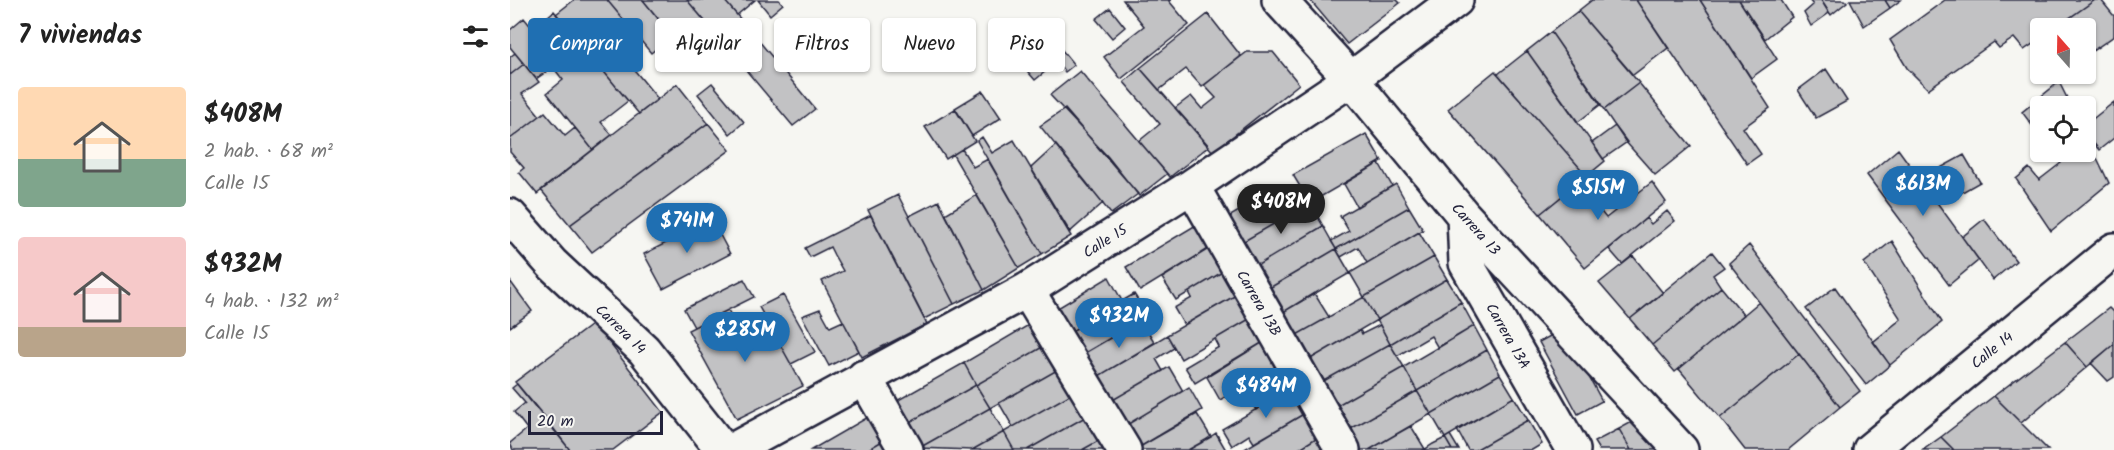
<!DOCTYPE html>
<html lang="es">
<meta charset="utf-8">
<style>
:root{--surface:#fff;--page:#f6f6f6;--text:#222;--muted:#767676;--accent:#1f6fb2}
body{margin:0;font-family:Kalam,sans-serif;background:var(--page);color:var(--text);height:100vh;display:flex;flex-direction:column;font-size:22px;white-space:nowrap}
*{box-sizing:border-box;margin:0}
p{font-size:20px;color:var(--muted)}
.icon{flex:none;width:33px;height:33px;fill:none;stroke:currentColor;stroke-width:2;stroke-linecap:round;stroke-linejoin:round}
.map{position:relative;flex:1;overflow:hidden}
.details{display:flex;flex-direction:column;background:var(--surface);width:510px}
.details>*{flex:none}
.banner{position:absolute;left:18px;top:18px;width:570px;height:54px;display:flex;gap:12px}
.needle{width:39px;rotate:340deg}
.buttons{position:absolute;left:1520px;top:18px;display:grid;gap:12px}
.buttons a{display:grid;place-items:center;width:66px;height:66px;border-radius:6px;background:var(--surface);box-shadow:0 2px 4px #0004;font-size:30px}
.scale{position:absolute;left:18px;bottom:15px;width:135px;box-sizing:border-box;padding-left:6px;border:3px solid #22223b;border-top:0;font-size:16px;line-height:21px;white-space:nowrap;color:#22223b;-webkit-text-stroke:4px #f6f6f2;paint-order:stroke}
.price{position:absolute;translate:-50% -51px;padding:0 14px;border-radius:21px;background:var(--accent);color:#fff;font-size:20px;line-height:39px;filter:drop-shadow(0 2px 3px #0008)}
.price::after{content:'';position:absolute;left:50%;top:36px;width:18px;height:14px;margin-left:-9px;background:inherit;clip-path:polygon(0 0,100% 0,50% 100%)}
.price.selected{background:#222;color:#fff}
ul{padding:0;list-style:none}
li{display:flex;align-items:center;gap:18px;height:150px;padding:0 18px}
li span{display:grid;place-items:center;flex:none;width:168px;height:120px;border-radius:6px;color:#555}
li>.icon{margin-inline-start:auto}
span .icon{width:72px;height:72px;fill:#fffc;stroke-width:1}
li b{font-size:26px}
h2{display:flex;justify-content:space-between;align-items:center;height:72px;padding:0 18px;font-size:26px}
.chip{padding:0 21px;border-radius:6px;background:var(--surface);box-shadow:0 2px 4px #0004;font-size:21px;line-height:54px}
.chip.selected{background:var(--accent);color:#fff}
main{display:flex;flex:1;min-height:0}
.map>svg:first-child{display:block}
.building{fill:#c2c2c4;stroke:#22223b;stroke-width:1.5}
.lines{fill:none;stroke-linecap:round;stroke-linejoin:round}
.minor-casing{stroke:#22223b;stroke-width:38}
.minor{stroke:#f6f6f2;stroke-width:33}
.labels{text-anchor:middle;stroke-width:6;stroke-linejoin:round;paint-order:stroke}
.street-label{font-size:15px;fill:#22223b;stroke:#f6f6f2}
</style>
<main>
<section class="details">
<h2>7 viviendas<svg class="icon" aria-label="filters" viewBox="0 0 24 24"><path d="M4 7h16M4 17h16"/><circle cx="9" cy="7" r="2"/><circle cx="15" cy="17" r="2"/></svg></h2>
<ul>
<li><span style="background:linear-gradient(#ffd9b3 60%,#7fa58c 0)"><svg class="icon" aria-label="home" viewBox="0 0 24 24"><path d="M3 11l9-7 9 7M6 9v11h12V9"/></svg></span><div><b>$408M</b><p>2 hab. · 68 m²</p><p>Calle 15</p></div></li>
<li><span style="background:linear-gradient(#f6c9c9 75%,#b9a48a 0)"><svg class="icon" aria-label="home" viewBox="0 0 24 24"><path d="M3 11l9-7 9 7M6 9v11h12V9"/></svg></span><div><b>$932M</b><p>4 hab. · 132 m²</p><p>Calle 15</p></div></li>
</ul>
</section>
<div class="map">
<svg width="1604" height="450" viewBox="0 0 1604 450">
<rect width="100%" height="100%" fill="#f6f6f2"/>
<filter id="ink" filterUnits="userSpaceOnUse"><feTurbulence type="fractalNoise" baseFrequency=".0167" numOctaves="2"/><feDisplacementMap in="SourceGraphic" scale="12" xChannelSelector="R" yChannelSelector="G"/><feConvolveMatrix kernelMatrix="1 2 1 2 8 2 1 2 1" color-interpolation-filters="sRGB"/></filter>
<g filter="url(#ink)">
<!-- building -->
<path class="building" d="M 64,0 L 97,0 L 118,25 L 99,39 L 148,99 L 129,114 L 46,14 Z
M 97,0 L 133,0 L 162,36 L 141,53 Z
M 133,0 L 177,0 L 217,47 L 190,69 Z
M 177,0 L 214,0 L 238,28 L 223,40 L 234,53 L 249,41 L 305,109 L 283,126 Z
M 214,0 L 245,0 L 227,15 Z
M 248,0 L 269,0 L 273,4 L 260,15 Z
M 613,0 L 661,0 L 659,1 L 679,25 L 611,79 L 594,57 L 634,26 Z
M 800,0 L 887,0 L 890,3 L 837,44 Z
M 1082,0 L 1126,0 L 1158,48 L 1123,75 L 1068,11 Z
M 1190,0 L 1260,108 L 1233,128 L 1251,154 L 1237,164 L 1126,0 Z
M 1190,0 L 1229,0 L 1267,59 L 1241,78 Z
M 1229,0 L 1271,0 L 1282,17 L 1255,39 Z
M 1299,0 L 1311,0 L 1319,13 L 1301,26 L 1294,13 L 1303,5 Z
M 1311,0 L 1335,0 L 1337,2 L 1321,15 Z
M 1340,0 L 1375,0 L 1380,8 L 1354,26 Z
M 1375,0 L 1391,0 L 1380,8 Z
M 1435,0 L 1585,0 L 1545,28 L 1530,28 L 1530,39 L 1514,50 L 1504,38 L 1489,48 L 1484,42 L 1418,89 L 1397,68 L 1380,40 Z
M 1585,0 L 1591,0 L 1604,16 L 1604,36 L 1575,56 L 1575,28 L 1545,28 Z
M 600,8 L 615,27 L 602,38 L 586,19 Z
M 44,11 L 118,101 L 91,122 L 102,135 L 83,150 L 37,93 L 53,80 L 43,67 L 26,79 L 0,47 L 0,30 L 14,18 L 23,29 Z
M 1068,11 L 1129,83 L 1094,110 L 1041,32 Z
M 698,14 L 731,56 L 692,87 L 676,69 L 649,90 L 630,68 Z
M 1041,32 L 1091,104 L 1068,122 L 1017,51 Z
M 538,33 L 564,65 L 555,72 L 547,62 L 525,80 L 506,58 Z
M 1017,51 L 1095,161 L 1077,176 L 988,74 Z
M 737,52 L 763,52 L 789,84 L 703,152 L 665,108 L 681,96 L 692,109 L 706,98 L 694,85 Z
M 5,53 L 14,64 L 0,75 L 0,57 Z
M 14,64 L 29,82 L 12,94 L 30,116 L 0,139 L 0,75 Z
M 630,68 L 699,146 L 660,177 L 629,141 L 650,124 L 614,82 Z
M 1316,69 L 1337,101 L 1306,118 L 1288,90 Z
M 570,71 L 657,174 L 629,196 L 598,157 L 540,95 Z
M 985,71 L 1077,176 L 1030,214 L 938,109 Z
M 1549,82 L 1561,106 L 1530,106 L 1530,136 L 1512,112 Z
M 202,83 L 234,122 L 220,134 L 188,94 Z
M 1129,83 L 1181,146 L 1145,175 L 1115,141 L 1094,110 Z
M 167,84 L 198,123 L 60,225 L 31,190 Z
M 473,91 L 491,118 L 462,136 L 445,108 Z
M 1604,102 L 1604,138 L 1589,150 L 1575,132 L 1575,125 Z
M 445,109 L 465,141 L 436,159 L 415,127 Z
M 555,109 L 628,194 L 601,214 L 530,126 Z
M 35,112 L 55,136 L 65,128 L 83,150 L 27,194 L 9,172 L 14,168 L 0,152 L 0,139 Z
M 198,123 L 220,150 L 82,252 L 60,225 Z
M 1105,126 L 1117,142 L 1093,159 L 1082,143 Z
M 1575,133 L 1599,183 L 1541,231 L 1506,179 L 1519,168 L 1529,180 L 1551,163 L 1542,152 L 1575,152 Z
M 856,134 L 872,161 L 800,203 L 783,175 Z
M 472,137 L 482,153 L 504,140 L 561,236 L 532,254 L 467,141 Z
M 546,145 L 593,203 L 560,232 L 521,168 Z
M 452,149 L 463,167 L 478,159 L 532,254 L 509,268 L 443,155 Z
M 1388,149 L 1469,260 L 1439,285 L 1357,175 Z
M 1454,155 L 1470,182 L 1440,199 L 1423,172 Z
M 869,163 L 882,186 L 847,207 L 834,184 Z
M 1142,182 L 1156,202 L 1075,268 L 1030,214 L 1068,183 L 1096,218 Z
M 886,184 L 899,207 L 826,249 L 821,241 L 839,231 L 830,216 Z
M 771,187 L 777,198 L 792,190 L 800,203 L 729,244 L 715,219 Z
M 388,195 L 444,304 L 414,319 L 358,210 Z
M 467,195 L 509,268 L 474,290 L 435,214 Z
M 429,201 L 474,290 L 444,304 L 399,216 Z
M 800,203 L 813,226 L 743,268 L 729,244 Z
M 899,207 L 913,230 L 857,263 L 848,247 L 831,257 L 826,249 Z
M 1157,211 L 1165,221 L 1112,264 L 1099,249 L 1136,218 L 1141,224 Z
M 361,215 L 417,324 L 352,357 L 312,281 L 333,271 L 324,255 L 320,247 L 300,257 L 295,248 Z
M 1474,219 L 1506,261 L 1483,280 L 1452,237 Z
M 202,220 L 220,254 L 153,289 L 134,254 Z
M 686,225 L 700,248 L 630,291 L 616,267 Z
M 813,226 L 826,249 L 756,290 L 743,268 Z
M 909,232 L 924,257 L 854,297 L 840,273 Z
M 1382,241 L 1432,322 L 1380,365 L 1363,342 L 1391,319 L 1354,263 Z
M 1239,245 L 1350,391 L 1330,407 L 1219,263 Z
M 700,248 L 714,271 L 666,300 L 652,278 Z
M 826,249 L 840,273 L 770,314 L 756,290 Z
M 1202,252 L 1214,267 L 1203,275 L 1211,287 L 1142,345 L 1120,319 Z
M 1123,256 L 1153,293 L 1120,319 L 1089,283 Z
M 924,257 L 937,279 L 867,320 L 854,297 Z
M 714,271 L 728,294 L 674,325 L 664,308 L 682,298 L 679,292 Z
M 599,277 L 612,301 L 560,332 L 546,309 Z
M 234,279 L 244,297 L 184,327 L 174,309 Z
M 937,279 L 951,302 L 880,344 L 867,320 Z
M 0,281 L 22,311 L 0,327 Z
M 1211,287 L 1234,315 L 1165,372 L 1142,345 Z
M 1325,287 L 1380,365 L 1356,385 L 1296,309 Z
M 804,293 L 819,317 L 783,337 L 770,314 Z
M 624,294 L 638,316 L 573,354 L 560,332 Z
M 728,294 L 741,318 L 671,359 L 657,335 Z
M 273,295 L 305,352 L 281,364 L 249,307 Z
M 854,297 L 867,320 L 797,361 L 783,337 Z
M 951,302 L 964,326 L 928,348 L 921,336 L 887,356 L 880,344 Z
M 1249,302 L 1289,354 L 1210,418 L 1169,369 Z
M 1599,308 L 1604,313 L 1604,344 L 1577,367 L 1555,342 Z
M 310,309 L 320,327 L 333,321 L 349,351 L 319,366 L 292,316 Z
M 218,310 L 231,333 L 257,321 L 293,386 L 227,419 L 178,330 Z
M 741,318 L 755,341 L 685,383 L 675,367 L 709,347 L 705,339 Z
M 631,320 L 645,343 L 587,377 L 573,354 Z
M 84,323 L 153,412 L 103,450 L 60,450 L 5,382 Z
M 522,323 L 536,345 L 466,385 L 454,363 Z
M 870,325 L 880,344 L 810,383 L 797,361 L 850,330 L 852,334 Z
M 964,326 L 977,350 L 907,391 L 894,367 Z
M 1053,329 L 1092,401 L 1068,414 L 1029,342 Z
M 657,335 L 664,348 L 646,359 L 653,371 L 601,401 L 587,377 Z
M 755,341 L 769,365 L 710,400 L 697,377 Z
M 1555,342 L 1577,367 L 1511,423 L 1484,396 Z
M 880,344 L 894,367 L 824,407 L 810,383 Z
M 1604,344 L 1604,377 L 1598,381 L 1581,363 Z
M 536,345 L 549,369 L 480,408 L 466,385 Z
M 977,350 L 990,374 L 921,414 L 907,391 Z
M 1289,354 L 1330,407 L 1278,450 L 1235,450 L 1210,418 Z
M 454,363 L 466,385 L 396,424 L 383,403 Z
M 769,365 L 783,388 L 746,410 L 732,386 Z
M 659,367 L 673,391 L 615,426 L 601,401 Z
M 894,367 L 907,391 L 837,431 L 824,407 Z
M 549,369 L 563,393 L 503,427 L 489,403 Z
M 990,374 L 1004,397 L 935,438 L 921,414 Z
M 7,384 L 37,420 L 60,450 L 3,450 L 0,443 L 17,429 L 4,412 L 15,403 L 2,388 Z
M 466,385 L 480,408 L 409,448 L 396,424 Z
M 679,387 L 692,410 L 628,448 L 615,426 Z
M 783,388 L 797,412 L 744,443 L 739,435 L 722,446 L 712,429 Z
M 907,391 L 921,414 L 859,450 L 848,450 L 837,431 Z
M 563,393 L 577,416 L 517,450 L 504,450 L 494,432 Z
M 1484,396 L 1538,450 L 1444,450 L 1431,437 Z
M 1004,397 L 1018,420 L 965,450 L 958,450 L 947,430 Z
M 480,408 L 494,432 L 462,450 L 409,448 Z
M 797,412 L 811,435 L 787,450 L 733,450 Z
M 687,414 L 701,437 L 678,450 L 629,450 L 628,448 Z
M 360,416 L 374,440 L 357,450 L 301,450 Z
M 577,416 L 590,440 L 572,450 L 517,450 Z
M 1133,416 L 1151,450 L 1121,450 L 1109,429 Z
M 1018,420 L 1032,444 L 1022,450 L 965,450 Z
M 901,426 L 915,449 L 859,450 L 885,435 Z
M 1109,429 L 1121,450 L 1089,450 L 1084,442 Z
M 494,432 L 504,450 L 462,450 Z
M 706,433 L 716,450 L 678,450 L 691,443 Z
M 811,435 L 820,450 L 787,450 Z
M 940,435 L 949,450 L 942,450 L 935,438 Z
M 1431,437 L 1444,450 L 1413,450 Z
M 935,438 L 942,450 L 914,450 L 923,444 Z
M 374,440 L 380,450 L 357,450 Z
M 590,440 L 596,450 L 572,450 Z"/>
<g class="lines">
<!-- minor casing -->
<g class="minor-casing">
<path id="minor" d="M 769,0 L 841,79 L 954,216 L 1171,450
M 682,186 L 833,450
M 0,216 L 42,264 L 134,350 L 213,450
M 954,216 L 956,263 L 1063,450
M 517,290 L 614,450
M 354,377 L 396,450
M 223,450 L 517,290 L 682,186 L 841,79 L 946,0
M 1360,450 L 1604,250"/>
</g>
<!-- minor -->
<use href="#minor" class="minor"/>
</g>
</g>
<g class="labels">
<!-- street labels -->
<g class="street-label">
<text transform="translate(966 229) rotate(48)" y="5">Carrera 13</text>
<text transform="translate(595 241) rotate(-32)" y="5">Calle 15</text>
<text transform="translate(749 303) rotate(60)" y="5">Carrera 13B</text>
<text transform="translate(111 329) rotate(44)" y="5">Carrera 14</text>
<text transform="translate(998 336) rotate(60)" y="5">Carrera 13A</text>
<text transform="translate(1482 350) rotate(-39)" y="5">Calle 14</text>
</g>
</g>
</svg>
<div class="buttons">
<a><svg class="needle" viewBox="-14 -14 28 28"><path d="M0-13l5 13h-10z" fill="#e53935"/><path d="M0 13l5-13h-10z" fill="#767676"/></svg></a>
<a><svg class="icon" aria-label="locate" viewBox="0 0 24 24"><circle cx="12" cy="12" r="6"/><path d="M12 2v4M12 18v4M2 12h4M18 12h4"/></svg></a>
</div>
<div class="scale">20 m</div>
<b class="price" style="left:1413px;top:217px">$613M</b>
<b class="price" style="left:1088px;top:221px">$515M</b>
<b class="price selected" style="left:771px;top:235px">$408M</b>
<b class="price" style="left:177px;top:254px">$741M</b>
<b class="price" style="left:609px;top:349px">$932M</b>
<b class="price" style="left:235px;top:363px">$285M</b>
<b class="price" style="left:756px;top:419px">$484M</b>
<div class="banner">
<a class="chip selected">Comprar</a>
<a class="chip">Alquilar</a>
<a class="chip">Filtros</a>
<a class="chip">Nuevo</a>
<a class="chip">Piso</a>
</div>
</div>
</main>
